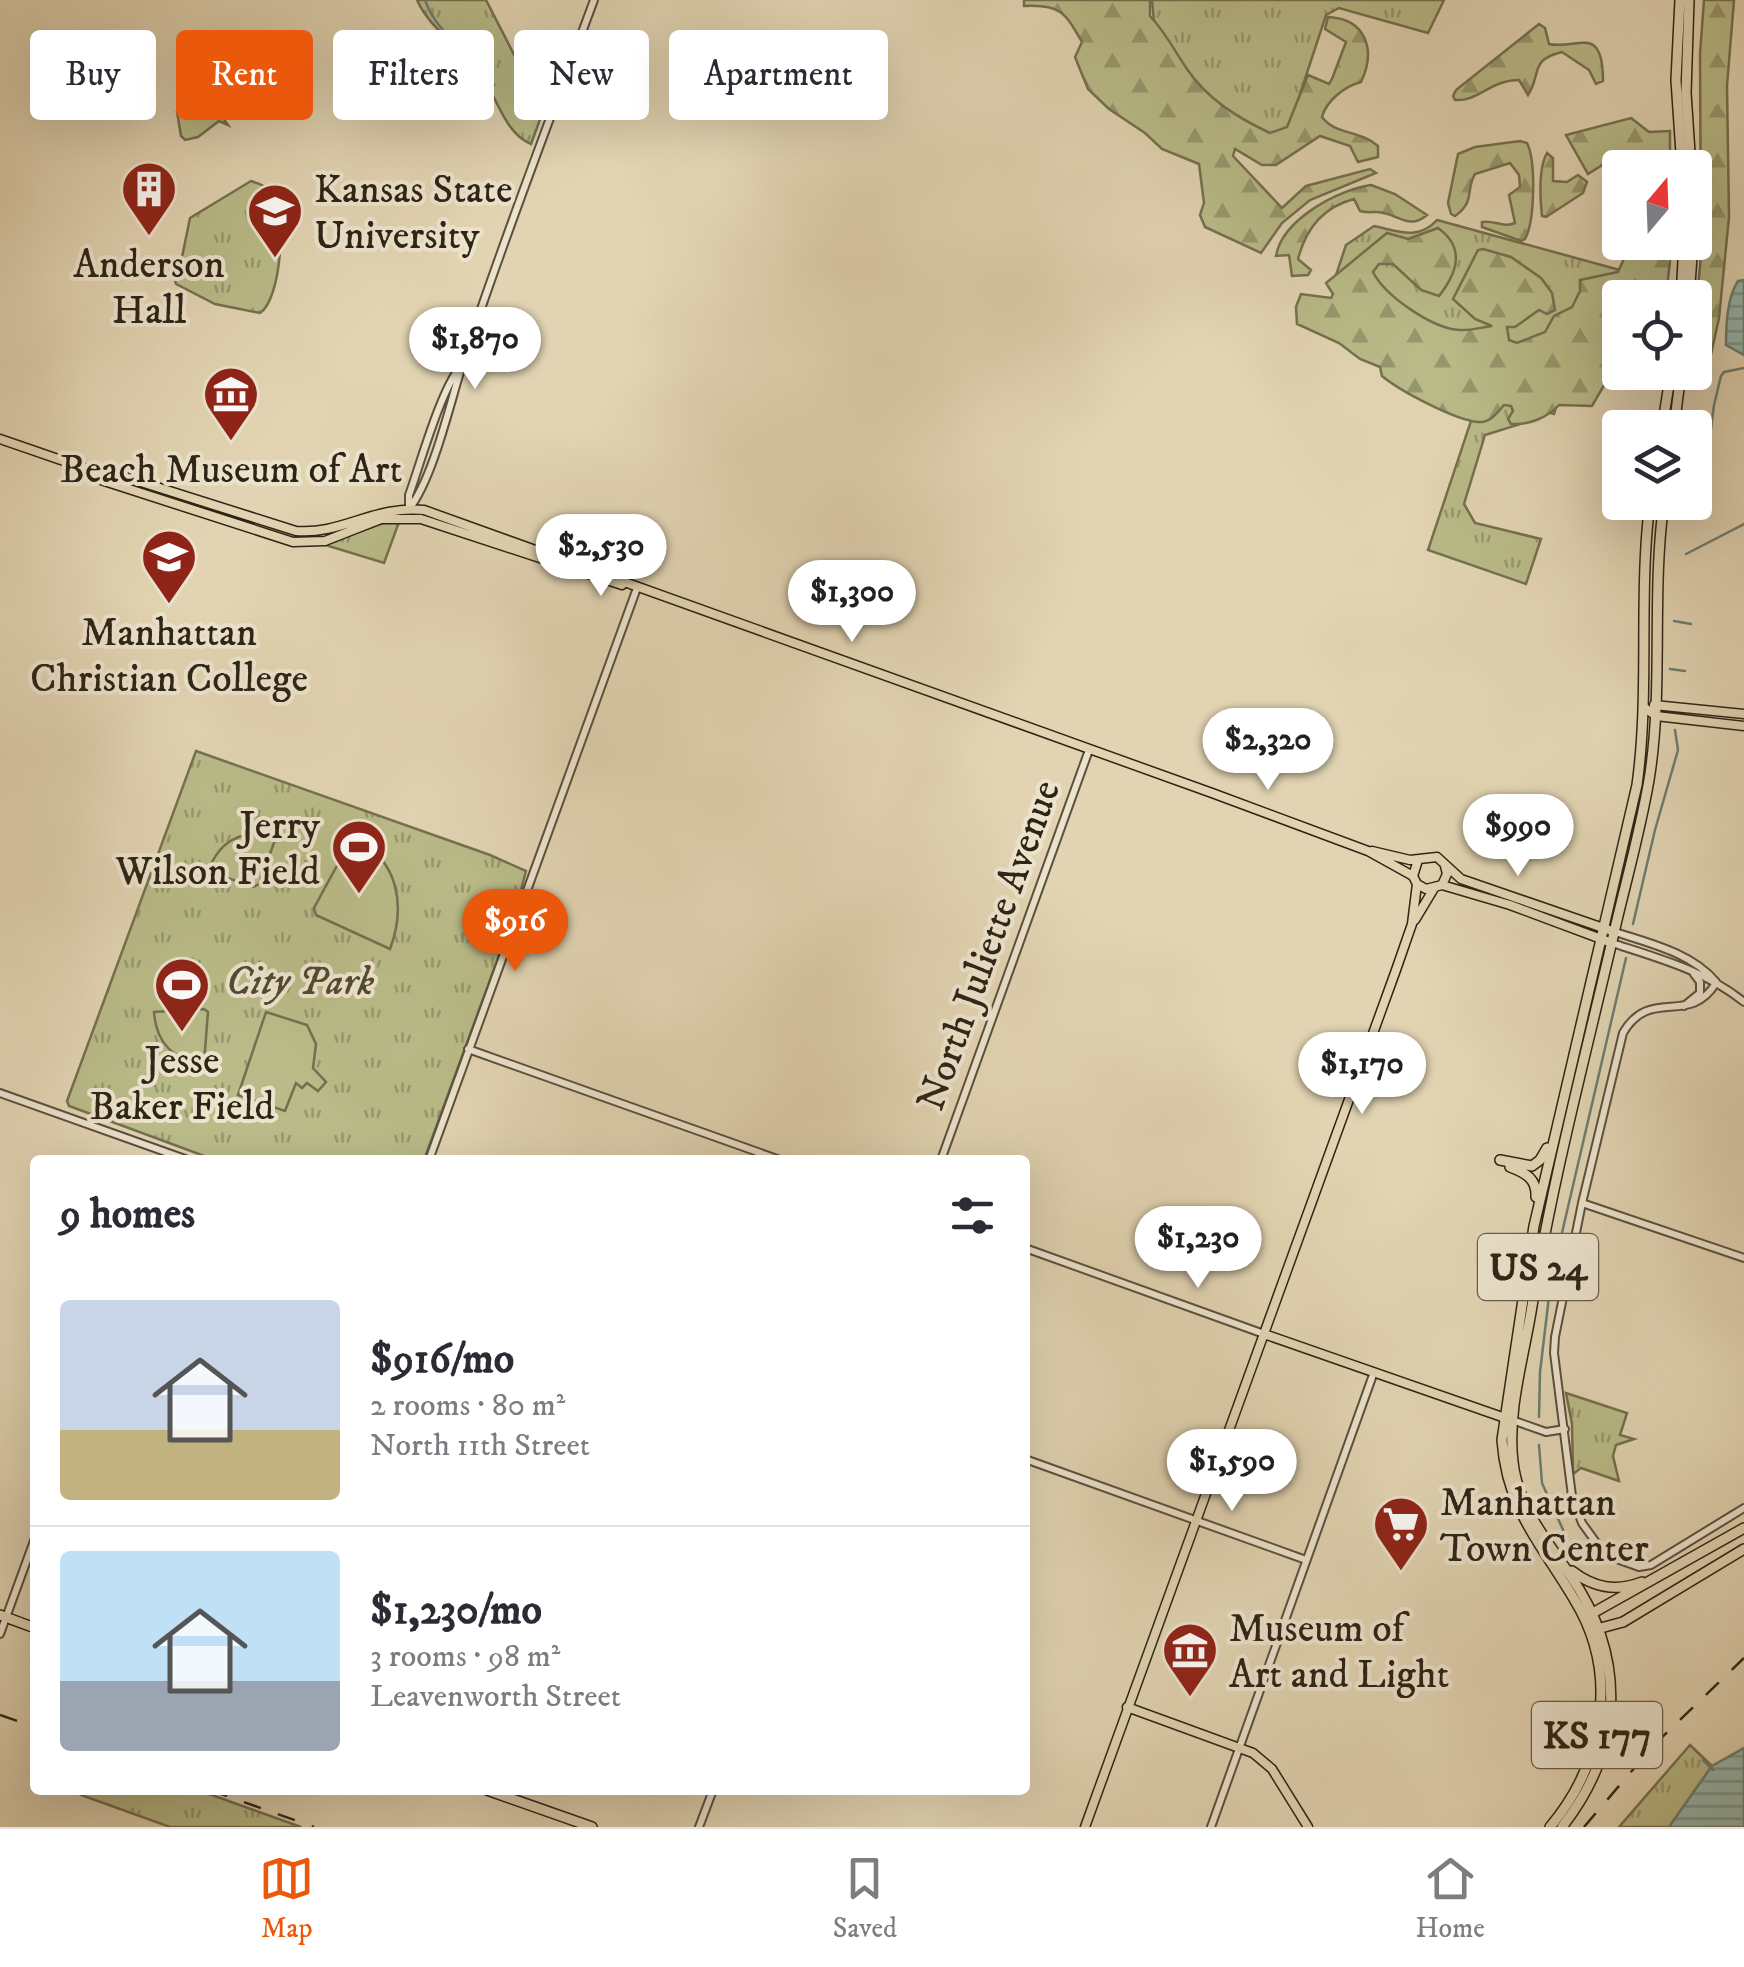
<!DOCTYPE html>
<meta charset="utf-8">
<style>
:root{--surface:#fff;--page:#f7f7f7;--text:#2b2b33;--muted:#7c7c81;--line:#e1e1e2;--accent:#ea580c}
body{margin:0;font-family:"IM FELL DW Pica",serif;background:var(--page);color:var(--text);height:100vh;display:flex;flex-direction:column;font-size:38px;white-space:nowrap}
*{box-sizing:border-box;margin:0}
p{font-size:32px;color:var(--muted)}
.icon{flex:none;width:55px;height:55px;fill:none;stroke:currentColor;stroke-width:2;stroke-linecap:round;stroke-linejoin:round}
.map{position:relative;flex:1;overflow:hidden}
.panel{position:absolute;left:30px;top:1155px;width:1000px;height:640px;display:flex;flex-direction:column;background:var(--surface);border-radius:10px;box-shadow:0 10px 40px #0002}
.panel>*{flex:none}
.banner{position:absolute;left:30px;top:30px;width:1000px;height:90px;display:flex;gap:20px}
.needle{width:65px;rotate:19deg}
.tools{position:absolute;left:1602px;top:150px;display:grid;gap:20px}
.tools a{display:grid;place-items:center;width:110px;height:110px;border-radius:10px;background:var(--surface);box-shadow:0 10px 40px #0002;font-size:50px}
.price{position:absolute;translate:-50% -85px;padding:0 22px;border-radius:35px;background:#fff;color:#222;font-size:32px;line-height:65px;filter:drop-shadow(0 2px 5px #0008)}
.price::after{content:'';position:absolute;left:50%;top:60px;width:30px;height:22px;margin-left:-15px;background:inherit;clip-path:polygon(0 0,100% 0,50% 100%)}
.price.current{background:var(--accent);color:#fff}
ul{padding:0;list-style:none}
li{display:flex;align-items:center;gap:30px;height:250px;padding:0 30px}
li+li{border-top:2px solid var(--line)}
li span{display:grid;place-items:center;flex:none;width:280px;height:200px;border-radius:10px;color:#555}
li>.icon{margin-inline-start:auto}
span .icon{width:120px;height:120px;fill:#fffc;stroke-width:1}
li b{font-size:42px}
h2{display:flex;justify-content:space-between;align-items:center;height:120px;padding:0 30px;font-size:42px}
.tag{padding:0 35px;border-radius:10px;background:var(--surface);box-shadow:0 10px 40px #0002;font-size:35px;line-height:90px}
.tag.current{background:var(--accent);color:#fff}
.tab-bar{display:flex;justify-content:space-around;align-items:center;height:140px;border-top:2px solid var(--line);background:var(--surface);font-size:28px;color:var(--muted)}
.tab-bar a{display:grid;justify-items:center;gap:5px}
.tab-bar .current{color:var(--accent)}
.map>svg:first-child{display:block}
.grass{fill:url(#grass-tufts);stroke:#74704f;stroke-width:2.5}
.forest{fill:url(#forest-firs);stroke:#74704f;stroke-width:2.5}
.pitch{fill:#b9bb88;stroke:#74704f;stroke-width:2.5}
.water{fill:url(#water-rules);stroke:#6c7d72;stroke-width:2.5}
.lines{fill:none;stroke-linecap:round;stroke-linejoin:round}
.stream{stroke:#6c7d72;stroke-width:2.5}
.minor-casing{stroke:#5b503d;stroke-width:10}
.major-casing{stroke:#2e2416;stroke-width:11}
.highway-casing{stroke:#2e2416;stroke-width:12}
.minor{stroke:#ece3cd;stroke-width:6}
.major{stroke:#e2d4b2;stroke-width:8}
.highway{stroke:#e2d4b2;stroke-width:9}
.rail{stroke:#2e2416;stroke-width:2.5;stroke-dasharray:18 18;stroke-linecap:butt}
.labels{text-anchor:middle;stroke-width:8;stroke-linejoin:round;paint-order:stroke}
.shield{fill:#ece3cd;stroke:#675d4d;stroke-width:2.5}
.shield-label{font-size:38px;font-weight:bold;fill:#2e2416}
.poi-label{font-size:40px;fill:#2e2416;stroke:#ece3cd}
.street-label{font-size:40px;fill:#2e2416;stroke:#ece3cd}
.park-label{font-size:40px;font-style:italic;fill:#514a32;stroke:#ece3cd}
</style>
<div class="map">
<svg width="1744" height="1827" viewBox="0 0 1744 1827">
<defs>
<pattern id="grass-tufts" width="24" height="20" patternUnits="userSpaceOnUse" patternTransform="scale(2.5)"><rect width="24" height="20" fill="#b9bb88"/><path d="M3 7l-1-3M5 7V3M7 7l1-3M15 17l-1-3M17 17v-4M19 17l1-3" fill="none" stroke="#97986e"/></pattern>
<pattern id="forest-firs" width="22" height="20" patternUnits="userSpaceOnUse" patternTransform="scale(2.5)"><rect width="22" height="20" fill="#b9bb88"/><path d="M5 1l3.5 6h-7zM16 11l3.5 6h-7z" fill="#97986e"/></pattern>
<pattern id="water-rules" width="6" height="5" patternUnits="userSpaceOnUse" patternTransform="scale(2.5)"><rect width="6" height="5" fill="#95b8b0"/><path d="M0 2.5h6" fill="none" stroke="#7a958e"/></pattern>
</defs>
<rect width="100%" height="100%" fill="#e2d4b2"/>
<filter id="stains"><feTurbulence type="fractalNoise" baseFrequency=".002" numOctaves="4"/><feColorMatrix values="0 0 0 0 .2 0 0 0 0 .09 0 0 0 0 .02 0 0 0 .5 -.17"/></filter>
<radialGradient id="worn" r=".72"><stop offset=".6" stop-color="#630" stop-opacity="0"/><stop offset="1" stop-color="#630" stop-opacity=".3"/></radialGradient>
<!-- grass -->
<path class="grass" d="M 417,0 L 486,0 L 526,78 L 550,92 L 531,144 C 504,133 497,96 480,73 C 461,46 431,31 417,0 Z
M 1152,0 L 1444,0 L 1428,33 L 1339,8 L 1326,15 L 1280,155 L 1159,76 Z
M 208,105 L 216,108 L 228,125 L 219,121 L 198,137 L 185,140 L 181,136 L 177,112 Z
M 251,181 C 257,183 267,186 271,191 C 288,212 281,300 260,313 L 215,304 L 176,284 L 172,268 L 175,271 L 180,267 L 190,218 Z
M 1437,220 L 1660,281 L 1620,298 L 1558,401 L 1554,414 L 1537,409 L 1533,420 L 1485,435 L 1464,504 L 1475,523 L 1541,539 L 1526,584 L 1428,550 L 1474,412 L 1331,290 L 1346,245 L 1374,226 C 1398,231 1418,241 1437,220 Z
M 399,522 L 384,563 L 322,544 L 384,523 Z
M 196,751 L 490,855 L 526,871 L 516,909 L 424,1160 L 215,1160 L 69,1106 L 67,1101 Z
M 1566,1393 L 1627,1413 L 1620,1435 L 1634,1439 L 1616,1445 L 1613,1456 L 1619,1481 L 1581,1468 L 1573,1474 L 1572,1424 Z
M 1690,1745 L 1712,1766 L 1669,1827 L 1619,1827 Z
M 83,1790 L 198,1790 L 301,1827 L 170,1827 L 81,1795 Z"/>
<!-- forest -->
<path class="forest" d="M 1024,0 L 1150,0 L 1150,16 C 1166,33 1174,50 1187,69 C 1207,99 1238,118 1270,133 L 1287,127 L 1308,75 L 1329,84 L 1332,79 L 1346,42 L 1325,29 L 1328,17 C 1367,19 1376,51 1361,82 C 1345,86 1326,101 1322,117 C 1335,135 1360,130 1378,146 L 1378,157 L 1358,162 L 1350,146 L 1320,136 L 1276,165 L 1262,165 L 1235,149 L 1233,156 L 1282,208 L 1306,186 L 1370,169 L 1376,173 L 1310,200 L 1282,223 L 1261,253 L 1205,227 L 1200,215 L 1204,203 L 1199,164 L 1162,149 L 1145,133 L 1109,109 L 1088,89 L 1075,57 L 1082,42 C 1065,12 1060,4 1024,6 Z
M 1704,0 L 1734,0 L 1727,86 L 1729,217 L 1719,318 L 1706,377 L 1699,379 L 1695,373 L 1695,320 L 1701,255 L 1700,54 Z
M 1539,24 L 1545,28 L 1549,44 C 1578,50 1603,23 1603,81 L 1596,84 L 1589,70 L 1562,52 C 1529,60 1542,73 1528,95 L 1519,80 C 1490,80 1478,102 1455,100 L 1453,96 L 1456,90 Z
M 1631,118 L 1649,132 L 1670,131 L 1670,167 L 1625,167 L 1604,164 L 1588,174 L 1566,135 Z
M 1520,141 L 1527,143 C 1536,161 1535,221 1525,239 L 1521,241 L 1482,227 L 1482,222 C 1495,220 1503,228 1515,223 L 1509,195 L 1520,187 L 1519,175 L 1510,163 L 1475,174 C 1465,190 1476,201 1455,216 L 1451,214 L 1448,203 L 1458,154 L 1475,147 Z
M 1547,153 L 1553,158 L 1553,181 L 1567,182 L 1578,175 L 1587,182 L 1583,193 L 1546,217 L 1542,216 C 1540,197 1538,169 1547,153 Z
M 1371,185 L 1395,194 L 1427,215 C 1408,231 1398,213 1377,212 C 1372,212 1366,213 1360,211 L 1354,199 C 1323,207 1306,228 1298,259 L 1311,270 L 1308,275 L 1292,276 L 1289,255 L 1276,256 C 1282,220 1337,190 1371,185 Z
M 1438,228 C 1466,248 1457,273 1439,296 L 1421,290 L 1393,264 L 1379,264 L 1373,272 C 1385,296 1433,329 1460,330 C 1470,331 1482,327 1492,326 L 1475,319 L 1453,299 L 1478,250 L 1483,249 L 1511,257 L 1541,278 L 1552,293 L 1555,310 L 1547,314 L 1539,310 L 1515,327 L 1507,327 L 1509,340 L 1517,343 L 1545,332 L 1554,316 L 1572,307 L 1580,291 L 1580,280 L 1618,272 L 1631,243 L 1672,243 L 1666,297 L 1620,298 L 1620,368 L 1614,368 L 1592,406 L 1559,405 C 1547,418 1529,425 1511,424 L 1508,419 L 1513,411 L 1511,406 L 1504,405 C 1497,413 1490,423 1478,422 C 1455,420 1400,391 1382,376 L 1380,367 L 1360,359 L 1339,343 L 1297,324 L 1296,307 L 1301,294 L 1331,298 L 1333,294 L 1326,283 L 1387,233 L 1408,239 Z"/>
<!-- pitch -->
<path class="pitch" d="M 252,834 L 275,840 L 259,884 L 253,887 L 208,871 C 216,850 229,836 252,834 Z
M 352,838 C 399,858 406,906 390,949 L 316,915 L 314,908 Z
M 204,1009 L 208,1012 L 204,1063 C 173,1061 156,1042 154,1012 Z
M 266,1012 L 307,1025 L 316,1044 L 313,1068 L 326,1082 L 318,1091 L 307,1083 L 302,1088 L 296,1083 L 285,1111 L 238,1095 Z"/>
<!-- water -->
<path class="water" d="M 1744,280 L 1744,355 L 1726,345 C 1726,324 1727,298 1738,281 Z
M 1744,1748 L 1744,1827 L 1669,1827 L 1712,1766 Z"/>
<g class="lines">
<!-- stream -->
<path class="stream" d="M 425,0 C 439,40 475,50 494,85
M 1695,464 L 1707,460 L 1714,405 L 1721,376 L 1724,372 L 1744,368
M 1686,554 L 1744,524
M 1674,621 L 1691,624
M 1670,669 L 1685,671
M 1633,924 L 1655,830 L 1678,750 L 1675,730
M 1539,1417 L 1540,1372 L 1551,1280 L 1626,958
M 1539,1445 L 1542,1483 L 1564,1532
M 1703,1760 L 1713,1770"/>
<!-- minor casing -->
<g class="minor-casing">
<path id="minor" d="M 409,506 L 409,495 C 420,465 442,385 462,365
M 409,509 C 434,477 451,399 464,359 C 504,238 550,119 594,0
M 1615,932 C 1649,943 1692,953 1716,982
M 1612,943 C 1658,958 1706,971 1744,1002
M 1716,983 C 1689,1027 1650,986 1623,1033 L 1582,1203 L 1555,1337 L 1554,1353 L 1572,1496 L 1582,1523 L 1600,1548 L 1611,1557 L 1639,1567 L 1651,1565 L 1744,1508
M 1684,1006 L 1700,993 L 1700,982 L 1694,974
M 468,1049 L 780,1160
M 0,1093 L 188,1160
M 429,1160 L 637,588
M 941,1160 L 1089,750
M 1582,1203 L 1744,1258
M 1025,1248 L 1264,1334
M 1512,1420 L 1546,1432 L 1565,1429
M 1025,1459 L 1306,1560
M 0,1634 L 35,1538
M 699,1827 L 713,1790
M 1211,1827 L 1374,1372"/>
</g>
<!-- major casing -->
<g class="major-casing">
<path id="major" d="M 0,439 L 90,470 L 103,470 L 296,531 C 342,535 374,505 424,510 L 1212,793 L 1368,851 L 1413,876
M 90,470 L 101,480 L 293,542 L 325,541 L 381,519 L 421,519 L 622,585
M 1654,705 L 1744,714
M 1645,708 L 1656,716 L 1744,726
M 1372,851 L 1410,860 L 1437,857 L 1461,879 L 1615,932
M 1418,860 L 1413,876 L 1417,884 L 1426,889 L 1442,885 L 1447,874 L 1445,866
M 1442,885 L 1510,905 L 1612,943
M 1415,920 L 1433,890
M 1264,1334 L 1508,1419
M 1127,1707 L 1253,1753 L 1272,1769 L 1308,1827
M 1085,1827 L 1396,970 L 1412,924 L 1417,884"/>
</g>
<!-- highway casing -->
<g class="highway-casing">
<path id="highway" d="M 1680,0 L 1676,80 L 1682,168
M 1689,0 L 1686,93 L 1691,168
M 1681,298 L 1684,242
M 1689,298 L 1693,242
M 1662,428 L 1671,372
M 1674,428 L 1681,372
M 1500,1160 L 1532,1166 L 1540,1160 L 1547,1148
M 1510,1167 C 1526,1173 1537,1179 1536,1197
M 1572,1571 C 1594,1588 1616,1592 1642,1582
M 1591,1614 L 1744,1528
M 0,1615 L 35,1628
M 1597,1629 L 1623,1622 L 1744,1549
M 487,1790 L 592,1827
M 1550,1827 C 1604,1763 1620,1673 1574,1599 C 1541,1543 1507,1510 1502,1440 L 1534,1226 L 1637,785 C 1650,691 1638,596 1650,502
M 1562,1827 C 1624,1748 1627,1658 1570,1575 C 1546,1539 1518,1507 1513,1462 C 1507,1413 1523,1360 1531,1312 C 1552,1180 1587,1050 1617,920 C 1628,874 1641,827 1649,780 C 1664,688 1651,595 1664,502"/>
</g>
<!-- minor -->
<use href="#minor" class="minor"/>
<!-- major -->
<use href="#major" class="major"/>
<!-- highway -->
<use href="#highway" class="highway"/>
<!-- rail -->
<path class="rail" d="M 0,1715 L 35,1727
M 210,1790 L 314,1827
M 1584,1827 L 1654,1745 L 1744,1658"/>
</g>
<!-- icons -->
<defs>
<g id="building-pin" transform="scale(2.875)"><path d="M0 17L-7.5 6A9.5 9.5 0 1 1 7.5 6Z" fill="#8f2418" stroke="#ece3cd"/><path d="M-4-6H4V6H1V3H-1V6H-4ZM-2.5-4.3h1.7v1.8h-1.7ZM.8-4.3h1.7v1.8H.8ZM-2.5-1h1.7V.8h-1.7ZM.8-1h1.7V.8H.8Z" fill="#fff"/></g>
<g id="university-pin" transform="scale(2.875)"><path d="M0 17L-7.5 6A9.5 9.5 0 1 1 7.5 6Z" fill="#8f2418" stroke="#ece3cd"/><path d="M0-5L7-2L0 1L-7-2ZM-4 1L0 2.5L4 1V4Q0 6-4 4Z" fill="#fff"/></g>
<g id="museum-pin" transform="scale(2.875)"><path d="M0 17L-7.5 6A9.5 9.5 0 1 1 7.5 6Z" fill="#8f2418" stroke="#ece3cd"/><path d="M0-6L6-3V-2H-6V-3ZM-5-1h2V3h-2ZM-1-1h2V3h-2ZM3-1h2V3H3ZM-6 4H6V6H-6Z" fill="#fff"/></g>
<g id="stadium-pin" transform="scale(2.875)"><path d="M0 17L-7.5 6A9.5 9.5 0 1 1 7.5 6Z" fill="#8f2418" stroke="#ece3cd"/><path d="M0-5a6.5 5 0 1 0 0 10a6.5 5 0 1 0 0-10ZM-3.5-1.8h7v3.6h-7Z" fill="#fff"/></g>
<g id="supermarket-pin" transform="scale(2.875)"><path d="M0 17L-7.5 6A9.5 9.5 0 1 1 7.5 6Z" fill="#8f2418" stroke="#ece3cd"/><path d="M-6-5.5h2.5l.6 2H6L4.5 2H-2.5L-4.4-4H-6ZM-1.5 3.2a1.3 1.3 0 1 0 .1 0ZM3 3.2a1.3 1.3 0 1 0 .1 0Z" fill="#fff"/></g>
</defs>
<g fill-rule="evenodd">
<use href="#building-pin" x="149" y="189"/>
<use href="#university-pin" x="275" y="211"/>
<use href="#museum-pin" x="231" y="394"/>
<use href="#university-pin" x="169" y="557"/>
<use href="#stadium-pin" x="359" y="847"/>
<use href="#stadium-pin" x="182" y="985"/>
<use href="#supermarket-pin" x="1401" y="1524"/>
<use href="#museum-pin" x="1190" y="1650"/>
</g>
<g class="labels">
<!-- shield labels -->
<g class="shield">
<rect x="1478" y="1234" width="120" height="66" rx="8"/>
<rect x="1532" y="1702" width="130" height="66" rx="8"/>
</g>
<g class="shield-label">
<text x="1538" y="1280">US 24</text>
<text x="1597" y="1748">KS 177</text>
</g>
<!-- poi labels -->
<g class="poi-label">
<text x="314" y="202" text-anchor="start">Kansas State<tspan x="314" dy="46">University</tspan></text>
<text x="149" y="277">Anderson<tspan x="149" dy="46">Hall</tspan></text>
<text x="231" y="482">Beach Museum of Art</text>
<text x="169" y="645">Manhattan<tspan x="169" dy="46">Christian College</tspan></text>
<text x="320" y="838" text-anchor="end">Jerry<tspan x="320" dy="46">Wilson Field</tspan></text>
<text x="182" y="1073">Jesse<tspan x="182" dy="46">Baker Field</tspan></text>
<text x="1440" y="1515" text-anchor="start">Manhattan<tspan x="1440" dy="46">Town Center</tspan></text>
<text x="1229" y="1641" text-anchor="start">Museum of<tspan x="1229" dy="46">Art and Light</tspan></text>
</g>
<!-- street labels -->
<g class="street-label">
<text transform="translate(987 945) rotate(-70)" y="14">North Juliette Avenue</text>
</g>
<!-- park labels -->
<g class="park-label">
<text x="300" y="994">City Park</text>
</g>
</g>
<rect width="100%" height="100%" filter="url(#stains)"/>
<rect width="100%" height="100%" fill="url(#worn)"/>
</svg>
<div class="tools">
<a><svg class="needle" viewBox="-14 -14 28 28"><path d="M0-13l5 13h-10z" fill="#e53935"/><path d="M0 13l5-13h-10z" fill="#7c7c81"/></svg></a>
<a><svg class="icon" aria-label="locate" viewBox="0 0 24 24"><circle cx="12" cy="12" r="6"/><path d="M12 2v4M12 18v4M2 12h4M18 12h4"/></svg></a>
<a><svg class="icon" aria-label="layers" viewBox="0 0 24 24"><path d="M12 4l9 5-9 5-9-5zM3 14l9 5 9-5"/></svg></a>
</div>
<b class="price" style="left:475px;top:392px">$1,870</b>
<b class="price" style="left:601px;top:599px">$2,530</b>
<b class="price" style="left:852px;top:645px">$1,300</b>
<b class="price" style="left:1268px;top:793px">$2,320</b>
<b class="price" style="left:1518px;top:879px">$990</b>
<b class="price current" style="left:515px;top:974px">$916</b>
<b class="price" style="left:1362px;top:1117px">$1,170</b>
<b class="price" style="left:1198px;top:1291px">$1,230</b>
<b class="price" style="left:1232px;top:1514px">$1,590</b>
<div class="banner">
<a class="tag">Buy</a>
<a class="tag current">Rent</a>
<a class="tag">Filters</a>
<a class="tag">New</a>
<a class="tag">Apartment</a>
</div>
<section class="panel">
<h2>9 homes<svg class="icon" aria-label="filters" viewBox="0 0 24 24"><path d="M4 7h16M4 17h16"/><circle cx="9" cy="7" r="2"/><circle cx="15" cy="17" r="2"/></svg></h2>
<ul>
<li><span style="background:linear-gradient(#c9d6e8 65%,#c2b280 0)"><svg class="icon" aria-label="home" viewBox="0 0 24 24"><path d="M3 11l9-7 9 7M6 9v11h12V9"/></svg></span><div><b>$916/mo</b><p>2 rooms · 80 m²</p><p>North 11th Street</p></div></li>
<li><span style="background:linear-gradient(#bfe0f5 65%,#9aa5b1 0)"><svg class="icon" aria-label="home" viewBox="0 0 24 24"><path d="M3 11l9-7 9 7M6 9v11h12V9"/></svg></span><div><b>$1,230/mo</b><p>3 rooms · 98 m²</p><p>Leavenworth Street</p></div></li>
</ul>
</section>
</div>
<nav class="tab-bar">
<a class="current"><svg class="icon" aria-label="map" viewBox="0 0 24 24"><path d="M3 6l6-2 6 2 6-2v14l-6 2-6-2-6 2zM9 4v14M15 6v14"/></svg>Map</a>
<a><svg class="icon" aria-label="saved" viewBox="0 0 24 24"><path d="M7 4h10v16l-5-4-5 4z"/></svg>Saved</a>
<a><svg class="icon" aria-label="home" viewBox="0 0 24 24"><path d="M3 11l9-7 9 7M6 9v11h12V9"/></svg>Home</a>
</nav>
